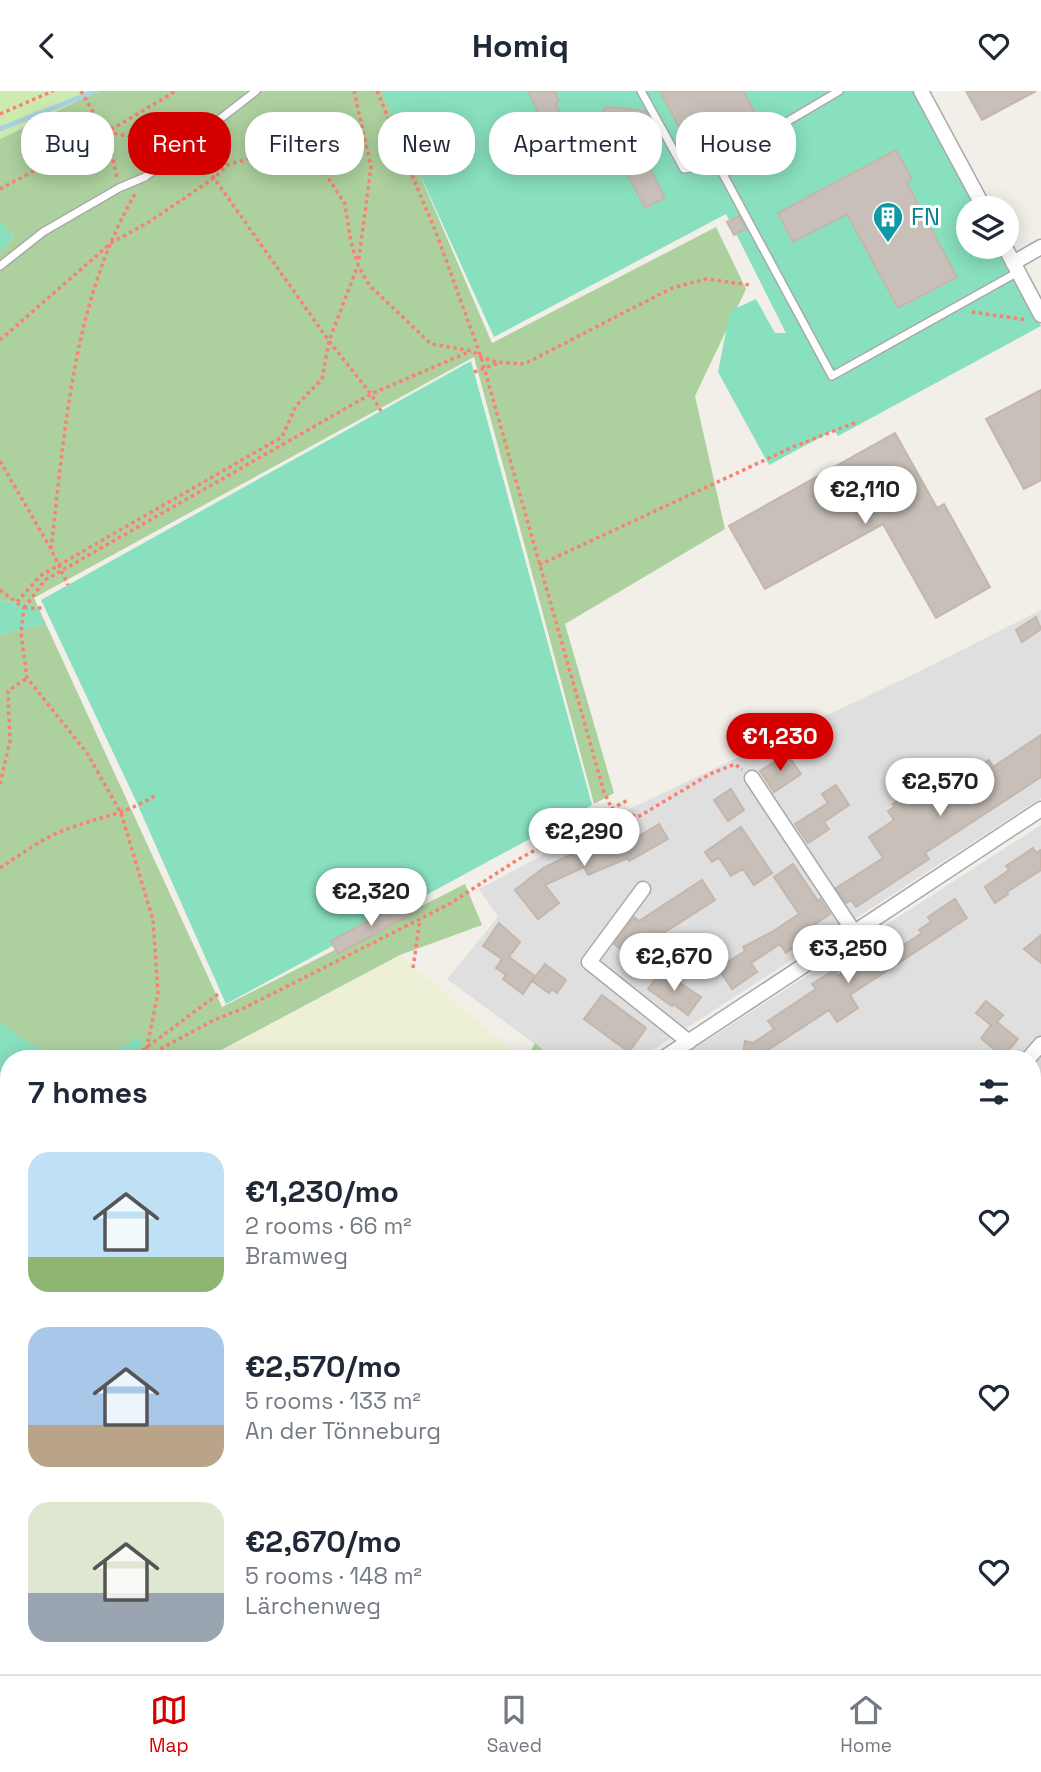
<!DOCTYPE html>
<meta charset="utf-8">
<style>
:root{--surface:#fff;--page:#f6f6f7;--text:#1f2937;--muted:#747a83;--line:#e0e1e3;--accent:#d40000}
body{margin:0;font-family:"Space Grotesk",sans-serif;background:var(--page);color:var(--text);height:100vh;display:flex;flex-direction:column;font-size:26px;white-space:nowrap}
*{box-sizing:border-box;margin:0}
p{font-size:23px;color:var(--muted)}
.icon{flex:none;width:38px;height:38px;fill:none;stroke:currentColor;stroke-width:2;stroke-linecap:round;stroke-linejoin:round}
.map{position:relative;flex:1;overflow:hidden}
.drawer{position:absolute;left:0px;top:959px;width:1041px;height:625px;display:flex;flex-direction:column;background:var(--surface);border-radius:28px 28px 0 0;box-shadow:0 4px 18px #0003}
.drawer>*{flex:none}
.guide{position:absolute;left:21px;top:21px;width:999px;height:63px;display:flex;gap:14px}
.controls{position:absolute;left:956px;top:105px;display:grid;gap:14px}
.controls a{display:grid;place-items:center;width:63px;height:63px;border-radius:50%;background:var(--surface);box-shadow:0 4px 18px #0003;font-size:35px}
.price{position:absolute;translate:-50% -60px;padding:0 16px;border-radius:24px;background:#fff;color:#222;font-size:23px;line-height:46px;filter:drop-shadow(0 2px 4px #0008)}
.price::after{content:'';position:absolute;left:50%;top:42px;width:21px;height:16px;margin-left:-10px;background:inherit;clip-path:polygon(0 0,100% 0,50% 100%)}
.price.on{background:var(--accent);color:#fff}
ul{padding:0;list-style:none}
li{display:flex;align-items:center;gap:21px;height:175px;padding:0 28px}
li span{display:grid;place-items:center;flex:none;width:196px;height:140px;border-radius:21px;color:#555}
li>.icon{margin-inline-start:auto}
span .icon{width:84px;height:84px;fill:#fffc;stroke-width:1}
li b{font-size:30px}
h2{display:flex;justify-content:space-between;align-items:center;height:84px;padding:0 28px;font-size:30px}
.tag{padding:0 24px;border-radius:28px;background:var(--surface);box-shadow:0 4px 18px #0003;font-size:24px;line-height:63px}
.tag.on{background:var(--accent);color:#fff}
header{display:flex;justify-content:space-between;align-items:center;height:91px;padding:0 28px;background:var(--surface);font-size:32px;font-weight:800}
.menu{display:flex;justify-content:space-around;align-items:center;height:98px;border-top:2px solid var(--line);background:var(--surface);font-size:19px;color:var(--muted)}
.menu a{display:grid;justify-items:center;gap:4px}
.menu .on{color:var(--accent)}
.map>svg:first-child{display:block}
.residential{fill:#e0dfdf}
.farmland{fill:#eef0d5}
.grass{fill:#cdebb0}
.forest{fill:#add19e}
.park{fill:#c8facc}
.pitch{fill:#88e0be}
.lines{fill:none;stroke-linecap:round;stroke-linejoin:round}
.stream{stroke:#aad3df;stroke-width:5}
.building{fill:#c7bfb8;stroke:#c4b6ab;stroke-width:2}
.service-casing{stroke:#a9a9a9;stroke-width:10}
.minor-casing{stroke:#a9a9a9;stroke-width:17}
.path{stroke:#fa8072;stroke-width:3.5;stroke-dasharray:3.5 3.5;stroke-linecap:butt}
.service{stroke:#fff;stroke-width:7}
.minor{stroke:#fff;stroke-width:14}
.labels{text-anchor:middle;stroke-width:6;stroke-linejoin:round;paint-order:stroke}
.culture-label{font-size:24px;fill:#0d838f;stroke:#fff;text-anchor:start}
</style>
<header><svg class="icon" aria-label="back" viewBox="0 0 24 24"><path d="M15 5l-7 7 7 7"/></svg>Homiq<svg class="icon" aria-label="heart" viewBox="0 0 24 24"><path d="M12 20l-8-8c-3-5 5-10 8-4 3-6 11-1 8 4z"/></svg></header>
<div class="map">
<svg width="1041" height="1583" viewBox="0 0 1041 1583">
<rect width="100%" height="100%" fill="#f2efe9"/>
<!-- residential -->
<path class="residential" d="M 1041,519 L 1041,707 L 639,968 L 546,968 L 548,963 L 447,888 L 498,826 L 479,798 L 627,719 L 914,583 Z
M 1041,734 L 1041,1163 L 1032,1155 L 1032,968 L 678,968 Z
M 1033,1332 L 1041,1336 L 1041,1583 L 844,1583 L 836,1575 L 1032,1575 Z
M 776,1575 L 818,1575 L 825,1583 L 770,1583 Z"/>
<!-- farmland -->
<path class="farmland" d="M 400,864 L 522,968 L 206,968 Z"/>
<!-- grass -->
<path class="grass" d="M 0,0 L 98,0 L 0,48 Z
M 9,1075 L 9,1174 L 3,1177 L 0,1171 L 0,1080 Z"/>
<!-- forest -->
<path class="forest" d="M 98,0 L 384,0 L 492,252 L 716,136 L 746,198 L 695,305 L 725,438 L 565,533 L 614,702 L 594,713 L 474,266 L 34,507 L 222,916 L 465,793 L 482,834 L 400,864 L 204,968 L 9,968 L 9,1075 L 0,1080 L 0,544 L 44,533 L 36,515 L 0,509 L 0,161 L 14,146 L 0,130 L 0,48 Z
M 535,952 L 547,962 L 544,968 L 526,968 Z
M 0,1171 L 3,1177 L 9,1174 L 9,1575 L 136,1575 L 139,1583 L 0,1583 Z
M 288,1575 L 316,1575 L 319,1582 L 338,1575 L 776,1575 L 770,1583 L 289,1583 Z"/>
<!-- park -->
<path class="park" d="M 1033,1155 L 1041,1163 L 1041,1336 L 1032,1332 Z"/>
<!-- pitch -->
<path class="pitch" d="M 382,0 L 914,0 L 977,117 L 968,117 L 968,156 L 998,156 L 1041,235 L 838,345 L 834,339 L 769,374 L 718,281 L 730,220 L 756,208 L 775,242 L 786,242 L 726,123 L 494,246 Z
M 0,130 L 14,146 L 0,161 Z
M 471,270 L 592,714 L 226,913 L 136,710 L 41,509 Z
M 0,509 L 36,515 L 45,533 L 0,544 Z
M 0,931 L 30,953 L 77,968 L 9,968 L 9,992 L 0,981 Z
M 142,945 L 142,964 L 135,968 L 99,968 Z"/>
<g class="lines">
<!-- stream -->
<path class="stream" d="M 0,38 L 96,0"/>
</g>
<!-- building -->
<path class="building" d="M 528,0 L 554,0 L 559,10 L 555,13 L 572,45 L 546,58 L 528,25 L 538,20 Z
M 660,0 L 743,0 L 758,27 L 693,62 Z
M 966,0 L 1036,0 L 982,29 Z
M 606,16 L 645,20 L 650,28 L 639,34 L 641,40 L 627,60 L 603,58 L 593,37 Z
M 896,59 L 912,88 L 906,91 L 957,186 L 898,217 L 847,123 L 793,151 L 778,122 Z
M 645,68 L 665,107 L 645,117 L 625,78 Z
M 739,125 L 745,138 L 734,144 L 727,131 Z
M 1041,299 L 1041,389 L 1024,398 L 986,328 Z
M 895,342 L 937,417 L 944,413 L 990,496 L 936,527 L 883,433 L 765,498 L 729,435 Z
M 1036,526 L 1041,538 L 1022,551 L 1016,539 Z
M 1041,644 L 1041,686 L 925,762 L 929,768 L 856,816 L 851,809 L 846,812 L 836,797 L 883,767 L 869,746 L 894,729 L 888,720 L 894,716 L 893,713 L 927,691 L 934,701 L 989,669 L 993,676 Z
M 787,663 L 801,683 L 774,701 L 760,680 Z
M 836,694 L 849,714 L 824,731 L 829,738 L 808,752 L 795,733 L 828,712 L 822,703 Z
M 731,698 L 744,719 L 728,730 L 714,709 Z
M 659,733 L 668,748 L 629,770 L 628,767 L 588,784 L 584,776 L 545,794 L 559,812 L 538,828 L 515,799 L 543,777 L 572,763 L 574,766 L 604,753 L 606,757 L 626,745 L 629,751 Z
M 741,736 L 772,782 L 754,794 L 743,778 L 731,785 L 719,767 L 712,771 L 705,761 Z
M 1033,757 L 1036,762 L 1041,759 L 1041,779 L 1007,801 L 1008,803 L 995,812 L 985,796 L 1009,779 L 1006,775 Z
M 793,773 L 818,810 L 820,808 L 830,823 L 805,840 L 808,845 L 786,862 L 780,853 L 751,872 L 757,881 L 732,898 L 718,877 L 745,860 L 743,856 L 772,841 L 799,823 L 774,786 Z
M 702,789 L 715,809 L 662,843 L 679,855 L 666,873 L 639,854 L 631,865 L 614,853 L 634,826 L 639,830 Z
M 955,808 L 967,827 L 850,904 L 858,917 L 837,931 L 829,919 L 768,959 L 773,968 L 742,968 L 745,950 L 753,952 L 774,938 L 768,930 L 816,898 L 812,893 L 834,879 L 838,885 L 876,859 L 880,865 L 892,857 L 894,860 L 922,842 L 919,839 L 931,831 L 928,826 Z
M 404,811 L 410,824 L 338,863 L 331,850 Z
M 499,832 L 520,851 L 509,866 L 535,885 L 523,903 L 503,888 L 506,884 L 496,877 L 502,868 L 483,855 Z
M 1041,844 L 1041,872 L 1024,858 Z
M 545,873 L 566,889 L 557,902 L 552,898 L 549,902 L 532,890 Z
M 662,880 L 701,906 L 688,924 L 673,913 L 672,915 L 648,898 Z
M 602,904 L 646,937 L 629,961 L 584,928 Z
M 986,910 L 1003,924 L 997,931 L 1018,948 L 1003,966 L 981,947 L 991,934 L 976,922 Z"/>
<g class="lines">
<!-- service casing -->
<g class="service-casing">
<path id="service" d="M 641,0 L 684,78 L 717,72 L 839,0
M 717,72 L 832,285 L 1018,181
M 0,175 L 43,141 L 119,97 L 145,86 L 256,0"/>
</g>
<!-- minor casing -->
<g class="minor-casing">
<path id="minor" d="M 921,0 L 984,117
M 1005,156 L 1041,224
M 1013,172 L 1041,156
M 752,687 L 854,841
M 643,798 L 589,871 L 689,951
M 662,968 L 1041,718
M 1028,968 L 1041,953
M 1032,1054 L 1041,1061
M 1032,1411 L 1041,1385
M 1032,1425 L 1041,1428
M 1032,1574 L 1041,1577"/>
</g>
<!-- path -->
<path class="path" d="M 81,0 L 98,30 L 107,41 L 117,87
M 377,0 L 437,144 L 481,266 L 604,701 L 612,718 L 638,726 L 710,683 L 735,673 L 742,679
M 0,23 L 53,0
M 107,41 L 167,53
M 192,65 L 214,87 L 329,250 L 371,303 L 381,320
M 0,98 L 107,41 L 176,0
M 972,221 L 1027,229
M 0,249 L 111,152 L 149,131 L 214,87 L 227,74 L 251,67 L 289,62 L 323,79 L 345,113 L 351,151 L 358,174 L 369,194 L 431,253 L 472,260 L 481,266 L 496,271 L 524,273 L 672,197 L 706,188 L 750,194
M 474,281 L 499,272
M 0,370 L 51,458 L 68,494
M 51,458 C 65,338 73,210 135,103
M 539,474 L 795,355 L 857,331
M 0,499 L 24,517 L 21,542 L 27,587 L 87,662 L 121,722 L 153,829 L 158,902 L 145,966
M 17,511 L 40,485 L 282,346 L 296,315 L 322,288 L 329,250 L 358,174 L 371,76 L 354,0
M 24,517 L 45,489 L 371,303 L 471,260
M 24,517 L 44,517
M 0,693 L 10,650 L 8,600 L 27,587
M 574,725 L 581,735
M 0,777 C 17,766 33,754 51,745 C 85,728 122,726 156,704
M 413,877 L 420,828
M 131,968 L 221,901
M 142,968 L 214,929 L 244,917 L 420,828 L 451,812 L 517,769 L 628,709
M 0,1040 L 9,1035
M 0,1046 L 9,1041
M 0,1094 L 9,1102
M 1032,1172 L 1041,1180
M 0,1200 L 9,1222
M 0,1228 L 9,1229
M 1032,1231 L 1041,1221
M 0,1370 L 9,1371
M 150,1575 L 153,1583
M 324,1575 L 328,1583
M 828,1575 L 837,1583
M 222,1583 L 224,1575
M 274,1583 L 312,1575
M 760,1583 L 767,1575
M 979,1583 L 982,1575"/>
<!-- service -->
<use href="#service" class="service"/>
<!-- minor -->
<use href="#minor" class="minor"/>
</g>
<!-- icons -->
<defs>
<g id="building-pin" transform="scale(1.575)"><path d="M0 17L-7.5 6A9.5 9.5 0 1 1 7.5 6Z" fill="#0f9aa8" stroke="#fff"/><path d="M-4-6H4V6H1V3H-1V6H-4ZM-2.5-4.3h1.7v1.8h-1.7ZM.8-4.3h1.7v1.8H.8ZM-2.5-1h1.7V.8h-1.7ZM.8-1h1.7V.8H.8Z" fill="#fff"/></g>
</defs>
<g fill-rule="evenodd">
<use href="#building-pin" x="888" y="126"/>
</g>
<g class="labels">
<!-- culture labels -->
<g class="culture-label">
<text x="911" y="134">FN</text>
</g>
</g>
</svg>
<div class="controls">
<a><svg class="icon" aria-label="layers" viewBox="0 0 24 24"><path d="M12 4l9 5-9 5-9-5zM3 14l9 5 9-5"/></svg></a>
</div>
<b class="price" style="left:865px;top:435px">€2,110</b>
<b class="price on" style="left:780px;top:682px">€1,230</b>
<b class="price" style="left:940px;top:727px">€2,570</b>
<b class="price" style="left:584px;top:777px">€2,290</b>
<b class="price" style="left:371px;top:837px">€2,320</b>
<b class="price" style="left:848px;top:894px">€3,250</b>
<b class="price" style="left:674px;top:902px">€2,670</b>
<div class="guide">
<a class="tag">Buy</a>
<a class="tag on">Rent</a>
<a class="tag">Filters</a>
<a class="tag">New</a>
<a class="tag">Apartment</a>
<a class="tag">House</a>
</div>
<section class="drawer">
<h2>7 homes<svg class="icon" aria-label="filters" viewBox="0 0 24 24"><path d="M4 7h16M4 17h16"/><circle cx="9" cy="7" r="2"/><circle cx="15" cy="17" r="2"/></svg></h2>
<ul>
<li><span style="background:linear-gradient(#bfe0f5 75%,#8fb573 0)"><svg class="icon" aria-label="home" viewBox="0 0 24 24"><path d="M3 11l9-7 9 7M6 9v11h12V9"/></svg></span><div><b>€1,230/mo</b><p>2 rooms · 66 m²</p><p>Bramweg</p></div><svg class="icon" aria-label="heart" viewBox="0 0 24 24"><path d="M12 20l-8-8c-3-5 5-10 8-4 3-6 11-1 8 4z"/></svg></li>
<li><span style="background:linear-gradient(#a9c7e8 70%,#b9a48a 0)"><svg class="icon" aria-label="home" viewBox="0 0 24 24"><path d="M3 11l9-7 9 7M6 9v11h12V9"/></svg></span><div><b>€2,570/mo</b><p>5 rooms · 133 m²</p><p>An der Tönneburg</p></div><svg class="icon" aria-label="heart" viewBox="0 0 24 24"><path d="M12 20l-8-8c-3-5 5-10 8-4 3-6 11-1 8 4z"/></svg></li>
<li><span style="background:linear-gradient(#dfe7d0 65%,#9aa5b1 0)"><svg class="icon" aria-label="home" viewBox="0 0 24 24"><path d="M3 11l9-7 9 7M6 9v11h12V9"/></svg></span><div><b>€2,670/mo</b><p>5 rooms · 148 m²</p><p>Lärchenweg</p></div><svg class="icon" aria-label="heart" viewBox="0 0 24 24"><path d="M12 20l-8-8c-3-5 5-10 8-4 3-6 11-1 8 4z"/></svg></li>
</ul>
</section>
</div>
<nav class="menu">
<a class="on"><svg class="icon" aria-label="map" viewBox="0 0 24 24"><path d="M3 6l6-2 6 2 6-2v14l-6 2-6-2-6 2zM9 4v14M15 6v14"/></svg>Map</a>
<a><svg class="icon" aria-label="saved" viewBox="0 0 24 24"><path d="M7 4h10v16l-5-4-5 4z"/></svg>Saved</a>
<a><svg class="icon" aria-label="home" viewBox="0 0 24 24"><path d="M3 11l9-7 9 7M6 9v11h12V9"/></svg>Home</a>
</nav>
